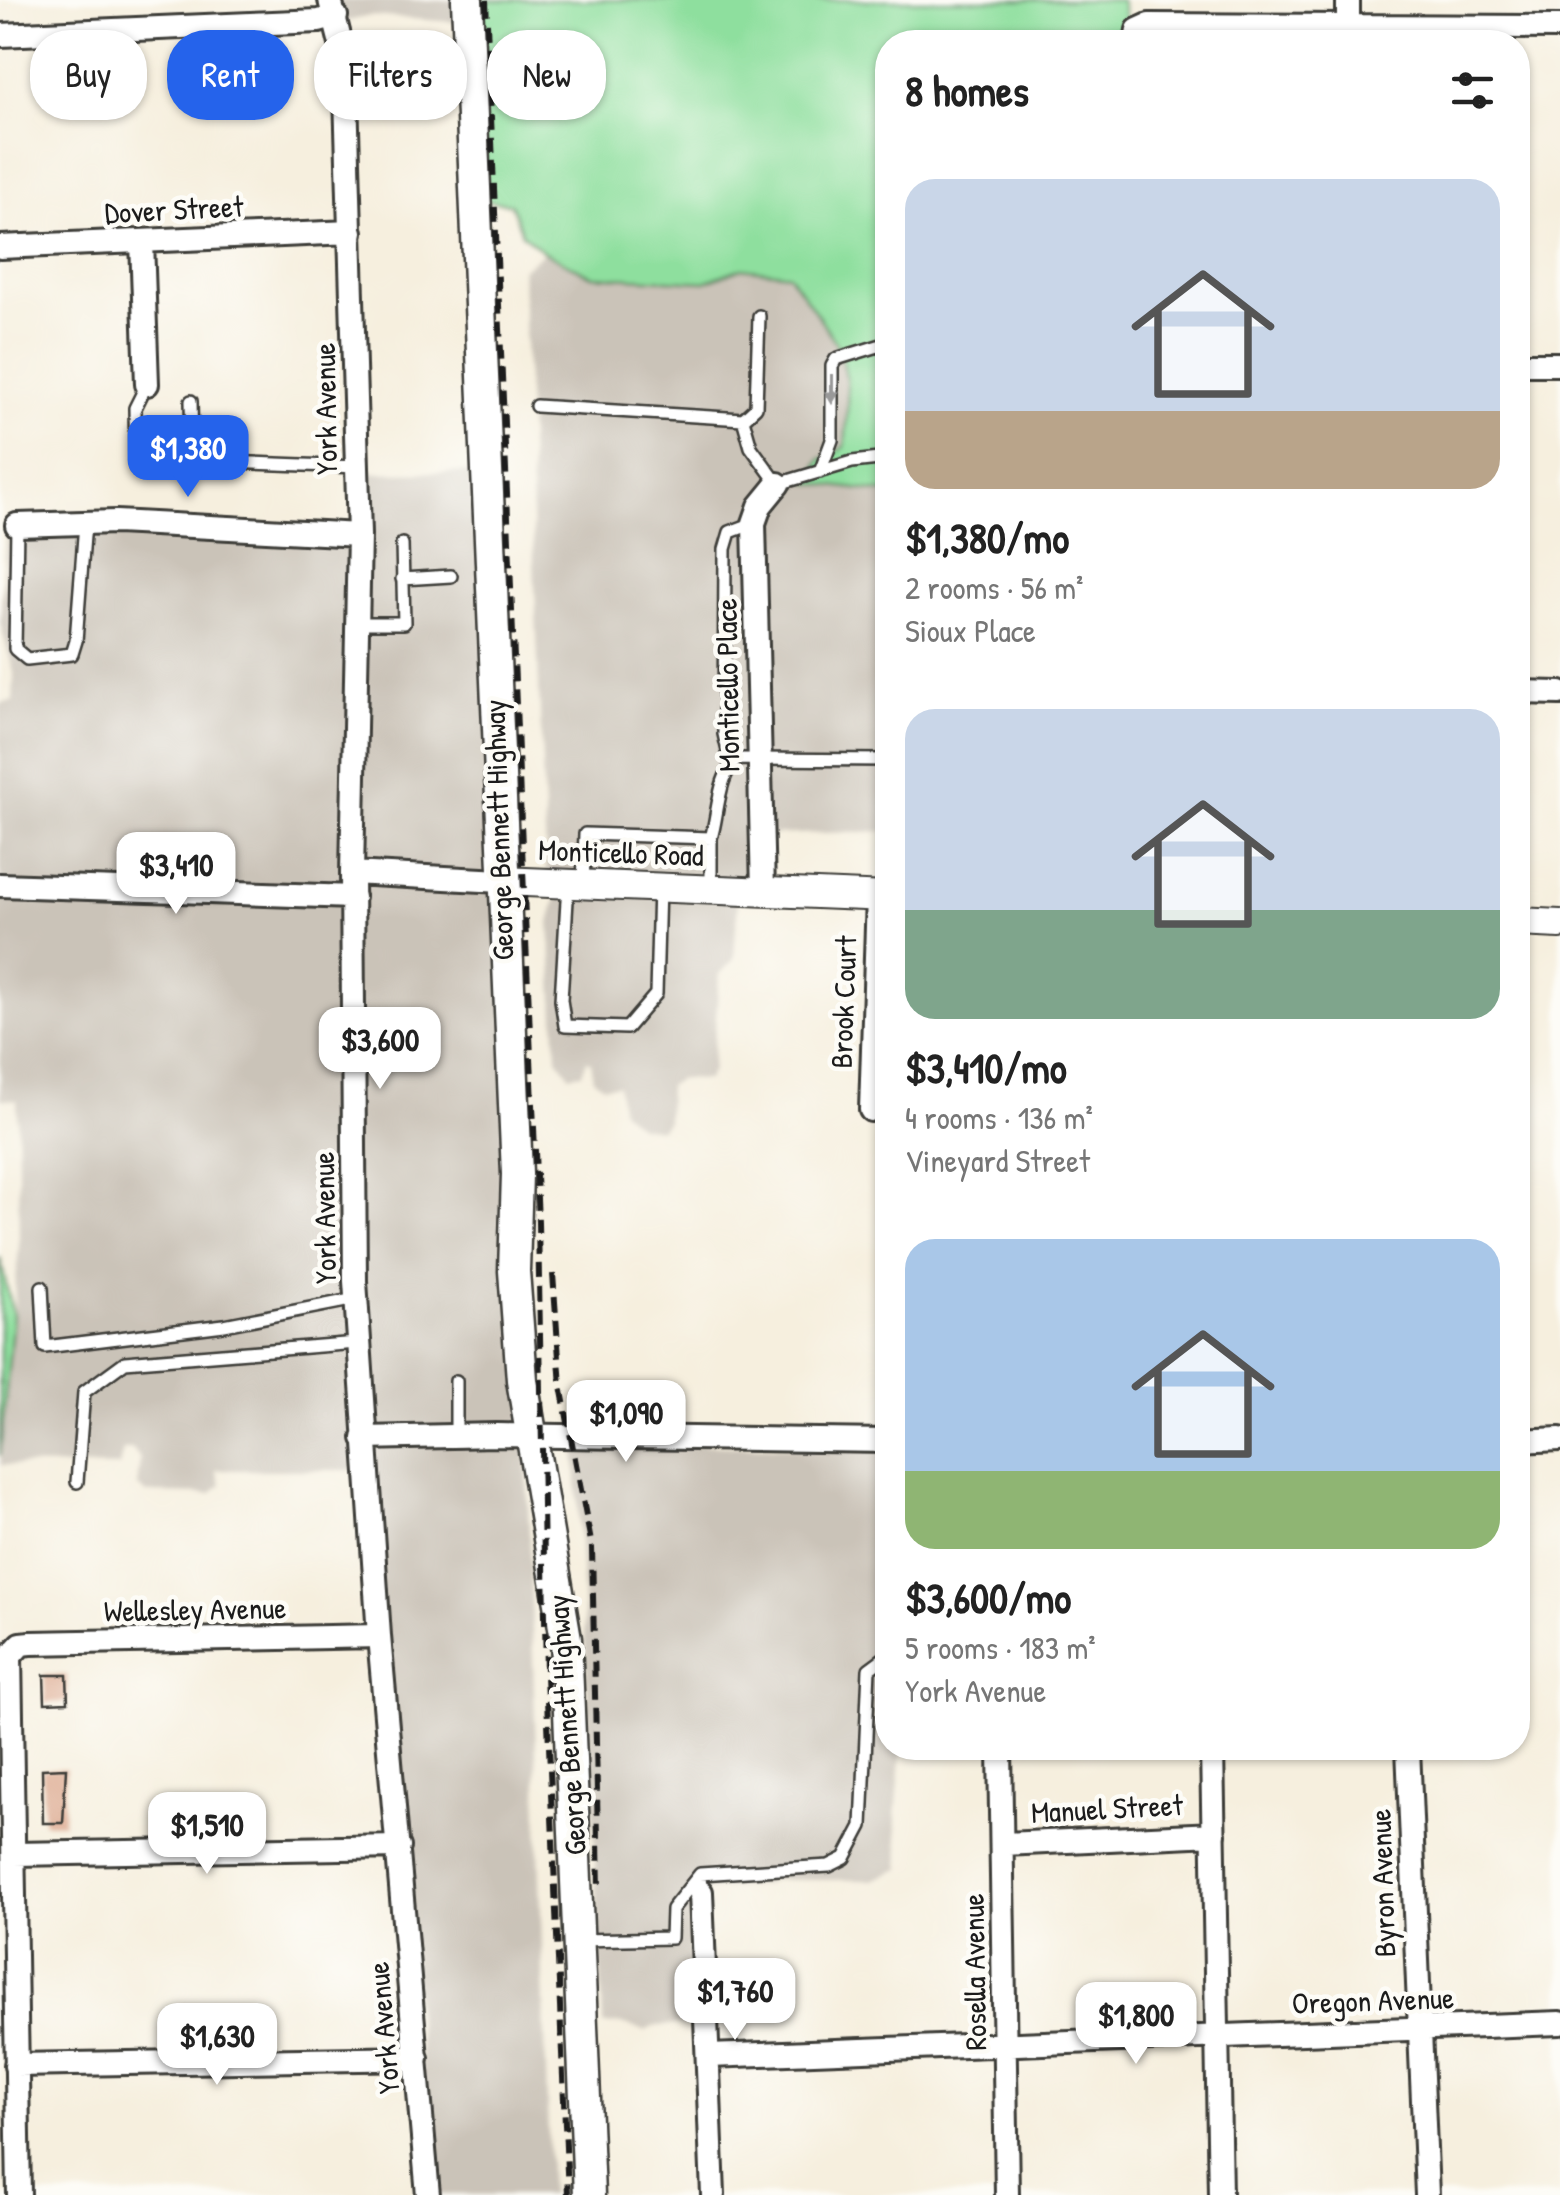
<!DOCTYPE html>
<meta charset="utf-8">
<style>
:root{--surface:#fff;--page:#f2f2f2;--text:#222;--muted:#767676;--accent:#2563eb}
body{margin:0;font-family:"Patrick Hand",sans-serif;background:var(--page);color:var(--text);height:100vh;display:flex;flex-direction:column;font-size:38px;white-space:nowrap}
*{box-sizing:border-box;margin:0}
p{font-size:32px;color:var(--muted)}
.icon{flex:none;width:55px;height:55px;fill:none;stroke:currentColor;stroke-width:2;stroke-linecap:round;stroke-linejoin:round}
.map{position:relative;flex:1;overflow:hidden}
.side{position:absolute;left:875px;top:30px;width:655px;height:1730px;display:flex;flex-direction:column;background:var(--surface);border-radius:40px;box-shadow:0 2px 8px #0004}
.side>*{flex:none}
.guide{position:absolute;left:30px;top:30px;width:695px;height:90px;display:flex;gap:20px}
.price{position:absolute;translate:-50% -85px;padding:0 22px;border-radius:20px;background:#fff;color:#222;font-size:32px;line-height:65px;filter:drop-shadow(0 2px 5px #0008)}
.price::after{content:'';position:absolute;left:50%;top:60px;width:30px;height:22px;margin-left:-15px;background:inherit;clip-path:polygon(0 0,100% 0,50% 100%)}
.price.selected{background:var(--accent);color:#fff}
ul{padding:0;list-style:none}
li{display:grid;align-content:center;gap:20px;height:530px;padding:0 30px}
li span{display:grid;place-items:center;height:310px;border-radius:30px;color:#555}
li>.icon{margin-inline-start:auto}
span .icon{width:180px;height:180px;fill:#fffc;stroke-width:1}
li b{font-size:42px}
h2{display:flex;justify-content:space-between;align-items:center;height:120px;padding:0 30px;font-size:42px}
.tag{padding:0 35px;border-radius:40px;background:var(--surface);box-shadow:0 2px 8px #0004;font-size:35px;line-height:90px}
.tag.selected{background:var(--accent);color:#fff}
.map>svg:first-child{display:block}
.industrial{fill:#cac3b8}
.green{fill:#8edf9e;stroke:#557e5d;stroke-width:2.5}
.building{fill:#dca78d}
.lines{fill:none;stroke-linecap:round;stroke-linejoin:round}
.service-casing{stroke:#3d3c39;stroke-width:16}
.minor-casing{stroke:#3d3c39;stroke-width:28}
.tertiary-casing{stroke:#3d3c39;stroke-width:32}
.secondary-casing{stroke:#3d3c39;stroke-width:35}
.service{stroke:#fff;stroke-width:11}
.minor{stroke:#fff;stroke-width:22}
.tertiary{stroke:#fff;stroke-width:28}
.secondary{stroke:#fff;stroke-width:30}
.rail{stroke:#1c1c1c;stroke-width:6;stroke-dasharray:15 8;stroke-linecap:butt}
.oneway{fill:#999}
.labels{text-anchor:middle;stroke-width:9;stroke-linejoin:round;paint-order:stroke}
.street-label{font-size:30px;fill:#1c1c1c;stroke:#fdfcf7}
</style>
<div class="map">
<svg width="1560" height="2195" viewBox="0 0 1560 2195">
<rect width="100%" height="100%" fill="#fdfcf7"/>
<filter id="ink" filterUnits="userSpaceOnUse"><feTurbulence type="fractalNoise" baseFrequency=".01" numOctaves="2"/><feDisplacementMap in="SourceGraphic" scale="20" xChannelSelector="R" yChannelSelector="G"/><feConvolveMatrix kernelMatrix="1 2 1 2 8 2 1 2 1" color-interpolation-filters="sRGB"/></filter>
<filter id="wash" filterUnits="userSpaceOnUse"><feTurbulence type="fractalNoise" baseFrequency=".0048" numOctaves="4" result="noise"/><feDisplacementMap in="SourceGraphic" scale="40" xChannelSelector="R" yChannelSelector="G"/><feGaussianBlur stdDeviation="2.25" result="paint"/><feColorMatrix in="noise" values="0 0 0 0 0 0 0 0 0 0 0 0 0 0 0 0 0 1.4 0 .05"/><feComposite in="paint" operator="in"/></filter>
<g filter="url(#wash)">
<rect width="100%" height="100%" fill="#f6efde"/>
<!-- industrial -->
<path class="industrial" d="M 330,0 L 467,0 L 466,23 L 370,16 L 344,22 Z
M 544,252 L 592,276 L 719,273 L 742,268 L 789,274 L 839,343 L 847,370 L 845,447 L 820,460 L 809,483 L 887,493 L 887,831 L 769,835 L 767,894 L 738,897 L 734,959 L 719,975 L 712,1071 L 707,1080 L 677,1079 L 668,1086 L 667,1121 L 660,1129 L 639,1126 L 621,1110 L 618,1085 L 603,1086 L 593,1078 L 591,1061 L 587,1060 L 582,1073 L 570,1075 L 557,1058 L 550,923 L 558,891 L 547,885 L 522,269 Z
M 484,472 L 523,1340 L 550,2195 L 432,2195 L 369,1470 L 216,1470 L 221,1485 L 211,1494 L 146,1493 L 137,1486 L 140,1459 L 132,1449 L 123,1450 L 119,1467 L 0,1465 L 19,1245 L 17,1100 L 0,1099 L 0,703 L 13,701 L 14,673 L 0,623 L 6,538 L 17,528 L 356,535 L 361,473 Z
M 575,1441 L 887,1450 L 888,1748 L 902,1748 L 896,1815 L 901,1869 L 873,1880 L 773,1880 L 764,1885 L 702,1890 L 705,2024 L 656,2026 L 645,2031 L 621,2024 L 603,2025 Z"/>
<!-- green -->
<path class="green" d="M 467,0 L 1121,0 L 1131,42 L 888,42 L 887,493 L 808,483 L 820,460 L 845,447 C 853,347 841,352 789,274 L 742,268 L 705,282 L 592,276 L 544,252 L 522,234 L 511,204 L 476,199 Z
M 0,1257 L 13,1315 L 0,1456 Z"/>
<g id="blocks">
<!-- building -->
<path class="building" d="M 44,1675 L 67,1675 L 68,1702 L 45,1703 Z
M 66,1768 L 63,1823 L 43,1823 L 42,1769 Z"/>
</g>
</g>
<g filter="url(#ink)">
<use href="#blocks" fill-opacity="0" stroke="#3d3c39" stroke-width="2.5"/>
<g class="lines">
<!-- service casing -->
<g class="service-casing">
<path id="service" d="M 191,401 L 192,448 L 200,461 L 358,467
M 536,406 L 743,419 L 751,447 L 778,484 L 852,462 L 888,458
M 743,419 L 756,407 L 759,316
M 136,468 L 135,408 L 147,384
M 820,472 L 832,440 L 832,366 L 836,359 L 888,343
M 17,525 L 15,649 L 27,659 L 72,654 L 76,641 L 85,523
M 402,579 L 451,576
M 359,623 L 404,623 L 402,544
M 731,764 L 724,734 L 725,549 L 730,532 L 754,523
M 711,838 C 718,817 718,772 738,759 L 888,760
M 583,882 L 585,834 L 711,838 L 711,889
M 568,884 L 561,1000 L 565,1026 L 627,1028 L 656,994 L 659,887
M 42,1287 L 45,1347 L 224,1325 L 356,1299
M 456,1381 L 456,1436
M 77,1482 L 84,1392 L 125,1362 L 357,1343
M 701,1892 L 700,1874 L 829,1866 L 845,1858 L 862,1826 L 869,1669 L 888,1655
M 580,1940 L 671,1938 L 672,1909 L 700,1874"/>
</g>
<!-- minor casing -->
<g class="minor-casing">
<path id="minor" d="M 330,0 L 345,60 L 359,535 L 352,873 L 355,1281 L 379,1636 L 428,2195
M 0,35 L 319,21 L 336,16
M 1136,42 L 1138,30 L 1149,25 L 1560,27
M 1348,42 L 1348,0
M 142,241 L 147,384
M 0,247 L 351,232
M 1518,364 L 1560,364
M 17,525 L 116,522 L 359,535
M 1518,692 L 1560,693
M 352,873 L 501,881
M 0,885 L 353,897
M 763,891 L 754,523 L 760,506 L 778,484
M 871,1110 L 878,896
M 364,1438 L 496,1435 L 888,1441
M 1518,1441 L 1560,1439
M 1000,1748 L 1007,2195
M 1212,1748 L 1220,2195
M 1408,1748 L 1427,2195
M 1004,1844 L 1214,1834
M 15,1854 L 399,1847
M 701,1892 L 713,2195
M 709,2056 L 1560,2023
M 16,2065 L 417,2058
M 19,2195 L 10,1656 L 21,1644 L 31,1643 L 379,1636"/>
</g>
<!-- tertiary casing -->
<g class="tertiary-casing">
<path id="tertiary" d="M 501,881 L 888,897
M 1518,922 L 1560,924"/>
</g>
<!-- secondary casing -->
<g class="secondary-casing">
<path id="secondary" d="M 467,0 L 517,1174 L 514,1271 L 522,1380 L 566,1639 L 589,2195"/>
</g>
<!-- service -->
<use href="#service" class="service"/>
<!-- minor -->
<use href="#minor" class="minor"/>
<!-- tertiary -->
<use href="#tertiary" class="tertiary"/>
<!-- secondary -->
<use href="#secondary" class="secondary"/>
<!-- rail -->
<path class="rail" d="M 486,0 L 538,1222 L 546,1675 L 568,2195
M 553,1274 L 561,1386 L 592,1547 L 599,1889"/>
</g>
<!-- one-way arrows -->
<defs><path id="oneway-solid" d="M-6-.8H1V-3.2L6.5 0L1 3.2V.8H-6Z" transform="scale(2.5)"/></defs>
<use class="oneway" href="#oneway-solid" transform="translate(832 389) rotate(90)"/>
</g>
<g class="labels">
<!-- street labels -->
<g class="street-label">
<text transform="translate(174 210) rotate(-3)" y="10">Dover Street</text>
<text transform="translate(326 409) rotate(-91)" y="10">York Avenue</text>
<text transform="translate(728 685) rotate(-91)" y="10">Monticello Place</text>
<text transform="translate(499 830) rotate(-92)" y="10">George Bennett Highway</text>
<text transform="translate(621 853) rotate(2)" y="10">Monticello Road</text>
<text transform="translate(844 1002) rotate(-88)" y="10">Brook Court</text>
<text transform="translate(325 1218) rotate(-91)" y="10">York Avenue</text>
<text transform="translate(195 1610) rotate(-1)" y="10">Wellesley Avenue</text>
<text transform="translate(567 1725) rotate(-94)" y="10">George Bennett Highway</text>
<text transform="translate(1107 1809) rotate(-3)" y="10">Manuel Street</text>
<text transform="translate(1383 1883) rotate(-92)" y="10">Byron Avenue</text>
<text transform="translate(975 1972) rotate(-91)" y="10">Rosella Avenue</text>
<text transform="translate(1373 2001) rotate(-2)" y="10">Oregon Avenue</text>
<text transform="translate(384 2028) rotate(-95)" y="10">York Avenue</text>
</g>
</g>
</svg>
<b class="price selected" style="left:188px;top:500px">$1,380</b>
<b class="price" style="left:176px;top:917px">$3,410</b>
<b class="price" style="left:380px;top:1092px">$3,600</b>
<b class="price" style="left:626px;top:1465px">$1,090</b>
<b class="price" style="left:207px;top:1877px">$1,510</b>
<b class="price" style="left:735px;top:2043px">$1,760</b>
<b class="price" style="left:1136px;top:2067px">$1,800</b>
<b class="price" style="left:217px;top:2088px">$1,630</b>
<div class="guide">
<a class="tag">Buy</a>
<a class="tag selected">Rent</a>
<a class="tag">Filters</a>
<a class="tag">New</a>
</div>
<section class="side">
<h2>8 homes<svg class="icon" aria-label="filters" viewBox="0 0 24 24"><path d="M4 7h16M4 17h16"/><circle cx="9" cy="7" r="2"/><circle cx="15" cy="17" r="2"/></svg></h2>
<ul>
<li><span style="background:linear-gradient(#c9d6e8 75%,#b9a48a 0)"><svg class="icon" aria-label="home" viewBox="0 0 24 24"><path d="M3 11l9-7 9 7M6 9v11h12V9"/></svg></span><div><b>$1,380/mo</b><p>2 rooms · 56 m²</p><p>Sioux Place</p></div></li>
<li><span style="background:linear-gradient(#c9d6e8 65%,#7fa58c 0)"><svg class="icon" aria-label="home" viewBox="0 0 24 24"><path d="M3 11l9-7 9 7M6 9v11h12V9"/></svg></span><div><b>$3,410/mo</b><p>4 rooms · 136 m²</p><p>Vineyard Street</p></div></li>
<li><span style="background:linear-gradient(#a9c7e8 75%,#8fb573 0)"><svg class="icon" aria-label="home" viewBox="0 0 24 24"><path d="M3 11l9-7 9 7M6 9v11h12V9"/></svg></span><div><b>$3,600/mo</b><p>5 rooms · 183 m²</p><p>York Avenue</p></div></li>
</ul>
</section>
</div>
